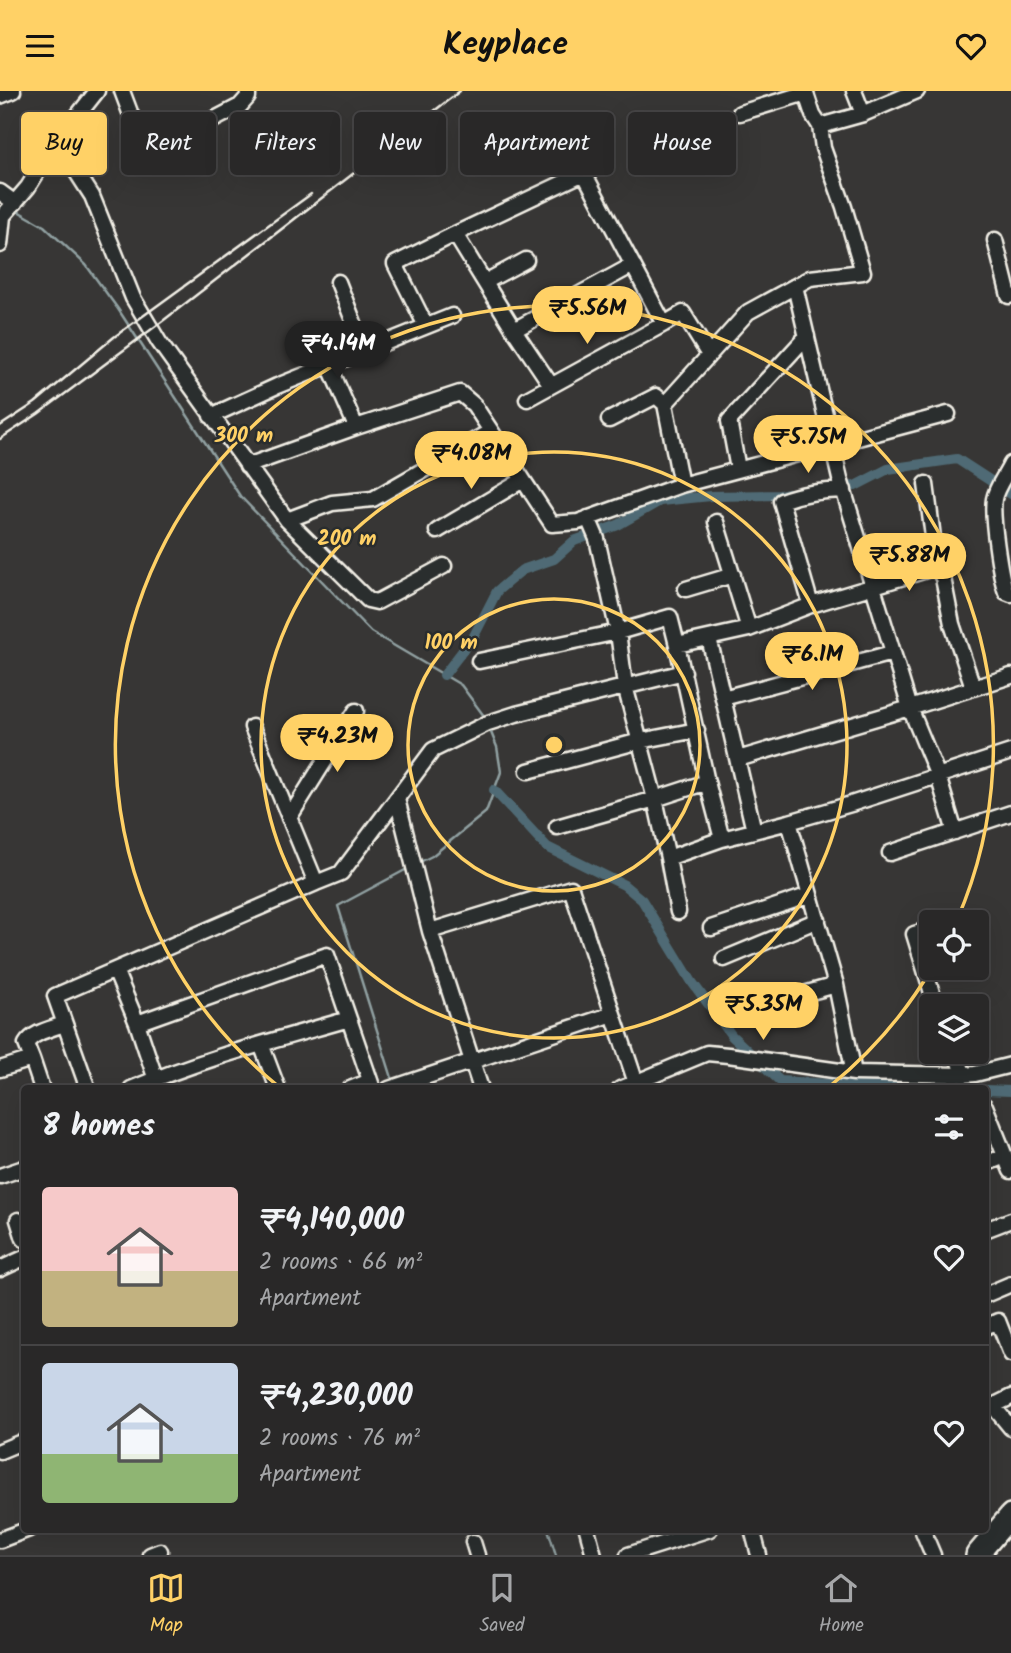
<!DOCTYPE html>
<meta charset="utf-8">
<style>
:root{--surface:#292828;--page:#313030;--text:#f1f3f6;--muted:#a5a6a8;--line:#454445;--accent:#ffd166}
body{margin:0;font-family:Kalam,sans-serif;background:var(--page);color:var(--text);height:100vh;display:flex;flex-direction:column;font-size:26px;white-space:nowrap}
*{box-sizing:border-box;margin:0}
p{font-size:23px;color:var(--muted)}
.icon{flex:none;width:38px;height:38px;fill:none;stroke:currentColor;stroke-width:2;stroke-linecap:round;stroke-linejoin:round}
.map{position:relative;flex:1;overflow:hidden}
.panel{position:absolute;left:21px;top:994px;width:968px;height:448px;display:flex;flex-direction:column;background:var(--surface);border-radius:7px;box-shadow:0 7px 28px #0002,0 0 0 2px var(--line)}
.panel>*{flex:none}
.guide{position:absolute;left:21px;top:21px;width:970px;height:63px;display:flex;gap:14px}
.controls{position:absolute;left:919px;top:819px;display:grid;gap:14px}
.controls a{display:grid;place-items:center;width:70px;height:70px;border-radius:7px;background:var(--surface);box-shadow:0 7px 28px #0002,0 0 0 2px var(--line);font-size:35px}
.price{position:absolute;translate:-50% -60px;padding:0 16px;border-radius:24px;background:var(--accent);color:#111;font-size:23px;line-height:46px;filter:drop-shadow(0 2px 4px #0008)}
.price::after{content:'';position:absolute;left:50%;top:42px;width:21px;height:16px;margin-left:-10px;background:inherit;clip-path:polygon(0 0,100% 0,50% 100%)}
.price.active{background:#222;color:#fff}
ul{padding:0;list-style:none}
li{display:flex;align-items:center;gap:21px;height:175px;padding:0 21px}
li+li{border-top:2px solid var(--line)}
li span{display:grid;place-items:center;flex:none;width:196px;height:140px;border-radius:7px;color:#555}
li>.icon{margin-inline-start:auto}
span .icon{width:84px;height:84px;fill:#fffc;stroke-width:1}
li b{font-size:30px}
h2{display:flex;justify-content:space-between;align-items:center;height:84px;padding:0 21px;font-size:30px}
.pill{padding:0 24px;border-radius:7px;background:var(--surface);box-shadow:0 7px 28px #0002,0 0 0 2px var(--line);font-size:24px;line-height:63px}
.pill.active{background:var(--accent);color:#111}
header{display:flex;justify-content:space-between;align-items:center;height:91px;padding:0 21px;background:var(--accent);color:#111;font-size:32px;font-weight:700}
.tab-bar{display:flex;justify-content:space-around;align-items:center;height:98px;border-top:2px solid var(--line);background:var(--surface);font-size:19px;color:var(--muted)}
.tab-bar a{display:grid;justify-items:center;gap:4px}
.tab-bar .active{color:var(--accent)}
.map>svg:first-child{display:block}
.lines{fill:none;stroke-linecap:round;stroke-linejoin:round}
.stream{stroke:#91a1a2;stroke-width:2.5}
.canal{stroke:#4f6b74;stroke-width:10}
.minor-casing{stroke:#f4f1e8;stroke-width:19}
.highway-casing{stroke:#f4f1e8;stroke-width:26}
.minor{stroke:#2a2d2e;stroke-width:14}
.highway{stroke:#2a2d2e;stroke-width:21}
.rail{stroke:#f4f1e8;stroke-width:2.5}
.ring{fill:none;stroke:#ffd166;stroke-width:3.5}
.centre{fill:#ffd166;stroke:#2a2d2e;stroke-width:3.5}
.ring-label{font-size:21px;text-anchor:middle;font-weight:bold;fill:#ffd166;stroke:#2a2d2e;stroke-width:5;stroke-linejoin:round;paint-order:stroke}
</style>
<header><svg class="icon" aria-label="menu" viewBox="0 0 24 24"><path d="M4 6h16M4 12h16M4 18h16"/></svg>Keyplace<svg class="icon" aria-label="heart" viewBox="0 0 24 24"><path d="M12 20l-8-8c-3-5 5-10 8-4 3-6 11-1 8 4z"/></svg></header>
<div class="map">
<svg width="1011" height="1464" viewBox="0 0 1011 1464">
<rect width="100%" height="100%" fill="#373635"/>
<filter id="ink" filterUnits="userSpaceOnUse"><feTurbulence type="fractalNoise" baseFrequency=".0143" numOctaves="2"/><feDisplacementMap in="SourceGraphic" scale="14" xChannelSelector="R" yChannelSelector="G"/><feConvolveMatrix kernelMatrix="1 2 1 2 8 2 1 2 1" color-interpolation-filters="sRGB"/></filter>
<g filter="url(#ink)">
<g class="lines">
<!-- stream -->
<path class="stream" d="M 16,119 L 44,135 L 86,174 L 118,218 L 240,405 L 371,541 L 461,594 L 484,625
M 420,771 L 432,765 L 486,721 L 501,681 L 497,656 L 490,639
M 392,987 L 338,815 L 407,778
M 548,1438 L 556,1464"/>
<!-- canal -->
<path class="canal" d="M 836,396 L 855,395 L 888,378 L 957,368 L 1011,403
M 444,584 L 474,545 L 497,500 L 522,479 L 554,468 L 574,450 L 618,434 L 660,410 L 711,405 L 780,404 L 789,402
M 494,699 L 547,756 L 624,794 L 642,809 L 692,891 L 732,945 L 780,990 L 914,998
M 985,999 L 1011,1000"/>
<!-- minor casing -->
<g class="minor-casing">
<path id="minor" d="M 122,0 L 146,64 L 240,15 L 248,6 L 248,0
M 805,0 L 813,24 L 820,35
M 854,0 L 863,23
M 0,5 L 13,0
M 740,22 L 806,2
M 55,53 L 72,74 L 92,105 L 133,207 L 159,251 L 287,429 L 368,509 L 377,511 L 444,475
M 0,101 L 15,112
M 995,149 L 1009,205
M 0,154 L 3,125 L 28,96 L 55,53 L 97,0
M 338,191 L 365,260
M 485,191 L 526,169
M 795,195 L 840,388 L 910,617 L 1011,585
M 426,235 L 395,173 L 455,143
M 514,239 L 633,174
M 329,274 L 356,336
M 551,294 L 514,239 L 455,143 L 584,82 L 664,233 L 683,222 L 709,264
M 527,308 L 664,233
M 211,325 L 277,295 L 452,225
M 609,329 L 656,305 L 665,313
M 1011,373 C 1006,384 996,396 994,408 C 991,424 1000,485 1006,501 L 1011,503
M 247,375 L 356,336 L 460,302 L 474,314 L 552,433 L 578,431 L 681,394 L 948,323
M 738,378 L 729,330 L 807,245
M 926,393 L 937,476 L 943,487 L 952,533 L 973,596
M 681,394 L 665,313 L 748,221 L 810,187 L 863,181 L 844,116 L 823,57 L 820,35 L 863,23 L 917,0
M 588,427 L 597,448 L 618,541 L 625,595 L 655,708 L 668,767 L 722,748 L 789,731 L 851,713 L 1011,661
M 287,429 L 332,412 L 373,408 L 491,340
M 716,431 L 749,538
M 437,440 L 523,389
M 686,498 L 733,484
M 811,514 L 781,410 C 802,402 821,400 844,399
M 709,547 L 754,740
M 677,554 L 707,691 L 722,748
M 479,570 L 618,541 L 670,526 L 677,554 L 749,538 L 811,514 L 937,476
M 723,607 L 892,562
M 738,668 L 910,617 L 938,685 L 955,741
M 528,680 L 640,650 L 697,639
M 397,708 L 430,840
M 289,727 L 356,620
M 789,731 L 836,894 L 854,982
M 557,736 L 655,708 L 707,691
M 890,762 L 1011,722
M 668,767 L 678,821
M 316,792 L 341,782 L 433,659 L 488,632 L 516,623 L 684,581
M 952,831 L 960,829
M 711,837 L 810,804
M 931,838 L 914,843 L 936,915
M 724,868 L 818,829
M 746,919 L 836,894
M 137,932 L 115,879 L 316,792 L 252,636
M 261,953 L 278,998
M 955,961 L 964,984
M 32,968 L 26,953 C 33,941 51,938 64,933
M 0,978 L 32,968 L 42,998
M 88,998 L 55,905 L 115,879
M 131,998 C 201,968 276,949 349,928
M 159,998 L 137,932 L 327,864 L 373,998
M 350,998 L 370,990
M 389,998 L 613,923
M 481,998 L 430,840 L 571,797 L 636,992
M 620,998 L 707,962 L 728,964 L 854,982 L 964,984 L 975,983 L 1011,974
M 985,1015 L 1011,1080
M 985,1073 L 1005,1065
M 0,1085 L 24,1077
M 18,1129 L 24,1148
M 985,1139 L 1011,1129
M 0,1178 L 24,1167
M 985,1204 L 1011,1193
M 985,1236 L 998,1230 L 1011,1263
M 993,1315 L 1011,1306
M 985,1319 L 993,1315 L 1011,1337
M 0,1360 L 24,1350
M 587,1438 L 594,1464
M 752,1438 L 759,1464
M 922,1438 L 933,1464
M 0,1449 L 29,1438
M 473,1451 L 477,1464
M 150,1464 L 160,1460
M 628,1464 L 710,1438"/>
</g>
<!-- highway casing -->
<g class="highway-casing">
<path id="highway" d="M 977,1464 L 1011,1424"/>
</g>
<!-- minor -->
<use href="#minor" class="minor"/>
<!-- highway -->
<use href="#highway" class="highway"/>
<!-- rail -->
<path class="rail" d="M 0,335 L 35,312 L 114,246 L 311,103
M 0,348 L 38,323 L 164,229 L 460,0"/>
</g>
</g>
<!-- distance rings -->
<g class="ring">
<circle cx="554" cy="654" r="146"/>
<circle cx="554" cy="654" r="293"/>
<path d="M932 877A439 439 0 0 1 830 995M278 995A439 439 0 1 1 957 829"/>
</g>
<circle cx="554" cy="654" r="10" class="centre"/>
<g class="ring-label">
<text x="244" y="351">300 m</text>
<text x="347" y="454">200 m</text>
<text x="451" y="558">100 m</text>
</g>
</svg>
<div class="controls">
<a><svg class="icon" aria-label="locate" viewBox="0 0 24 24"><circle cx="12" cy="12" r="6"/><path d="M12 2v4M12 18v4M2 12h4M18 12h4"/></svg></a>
<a><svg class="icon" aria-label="layers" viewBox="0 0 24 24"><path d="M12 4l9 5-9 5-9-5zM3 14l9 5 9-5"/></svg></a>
</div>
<b class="price" style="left:587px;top:255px">₹5.56M</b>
<b class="price active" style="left:338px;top:290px">₹4.14M</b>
<b class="price" style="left:808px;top:384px">₹5.75M</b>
<b class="price" style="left:471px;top:400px">₹4.08M</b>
<b class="price" style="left:909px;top:502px">₹5.88M</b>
<b class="price" style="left:812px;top:601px">₹6.1M</b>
<b class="price" style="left:337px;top:683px">₹4.23M</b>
<b class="price" style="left:763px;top:951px">₹5.35M</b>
<div class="guide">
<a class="pill active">Buy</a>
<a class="pill">Rent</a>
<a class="pill">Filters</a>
<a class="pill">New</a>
<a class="pill">Apartment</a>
<a class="pill">House</a>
</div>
<section class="panel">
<h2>8 homes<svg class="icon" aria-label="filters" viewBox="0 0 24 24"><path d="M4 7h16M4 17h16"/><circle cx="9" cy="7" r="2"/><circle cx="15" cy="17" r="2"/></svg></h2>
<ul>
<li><span style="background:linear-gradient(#f6c9c9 60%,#c2b280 0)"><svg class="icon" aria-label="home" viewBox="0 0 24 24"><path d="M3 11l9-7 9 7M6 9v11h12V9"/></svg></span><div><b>₹4,140,000</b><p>2 rooms · 66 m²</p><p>Apartment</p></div><svg class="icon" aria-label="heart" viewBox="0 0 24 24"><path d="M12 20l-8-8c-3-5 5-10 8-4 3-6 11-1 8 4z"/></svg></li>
<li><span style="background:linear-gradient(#c9d6e8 65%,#8fb573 0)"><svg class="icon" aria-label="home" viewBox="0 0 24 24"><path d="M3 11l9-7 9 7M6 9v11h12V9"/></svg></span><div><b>₹4,230,000</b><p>2 rooms · 76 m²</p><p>Apartment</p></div><svg class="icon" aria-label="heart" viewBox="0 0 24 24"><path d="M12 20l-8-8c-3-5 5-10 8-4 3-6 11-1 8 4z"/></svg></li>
</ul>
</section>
</div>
<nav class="tab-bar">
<a class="active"><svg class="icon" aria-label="map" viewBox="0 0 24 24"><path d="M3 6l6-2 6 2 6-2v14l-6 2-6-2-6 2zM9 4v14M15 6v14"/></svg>Map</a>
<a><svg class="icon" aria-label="saved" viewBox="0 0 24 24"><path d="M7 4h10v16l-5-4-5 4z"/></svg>Saved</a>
<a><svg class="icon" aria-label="home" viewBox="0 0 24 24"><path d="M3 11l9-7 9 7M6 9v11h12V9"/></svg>Home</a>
</nav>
